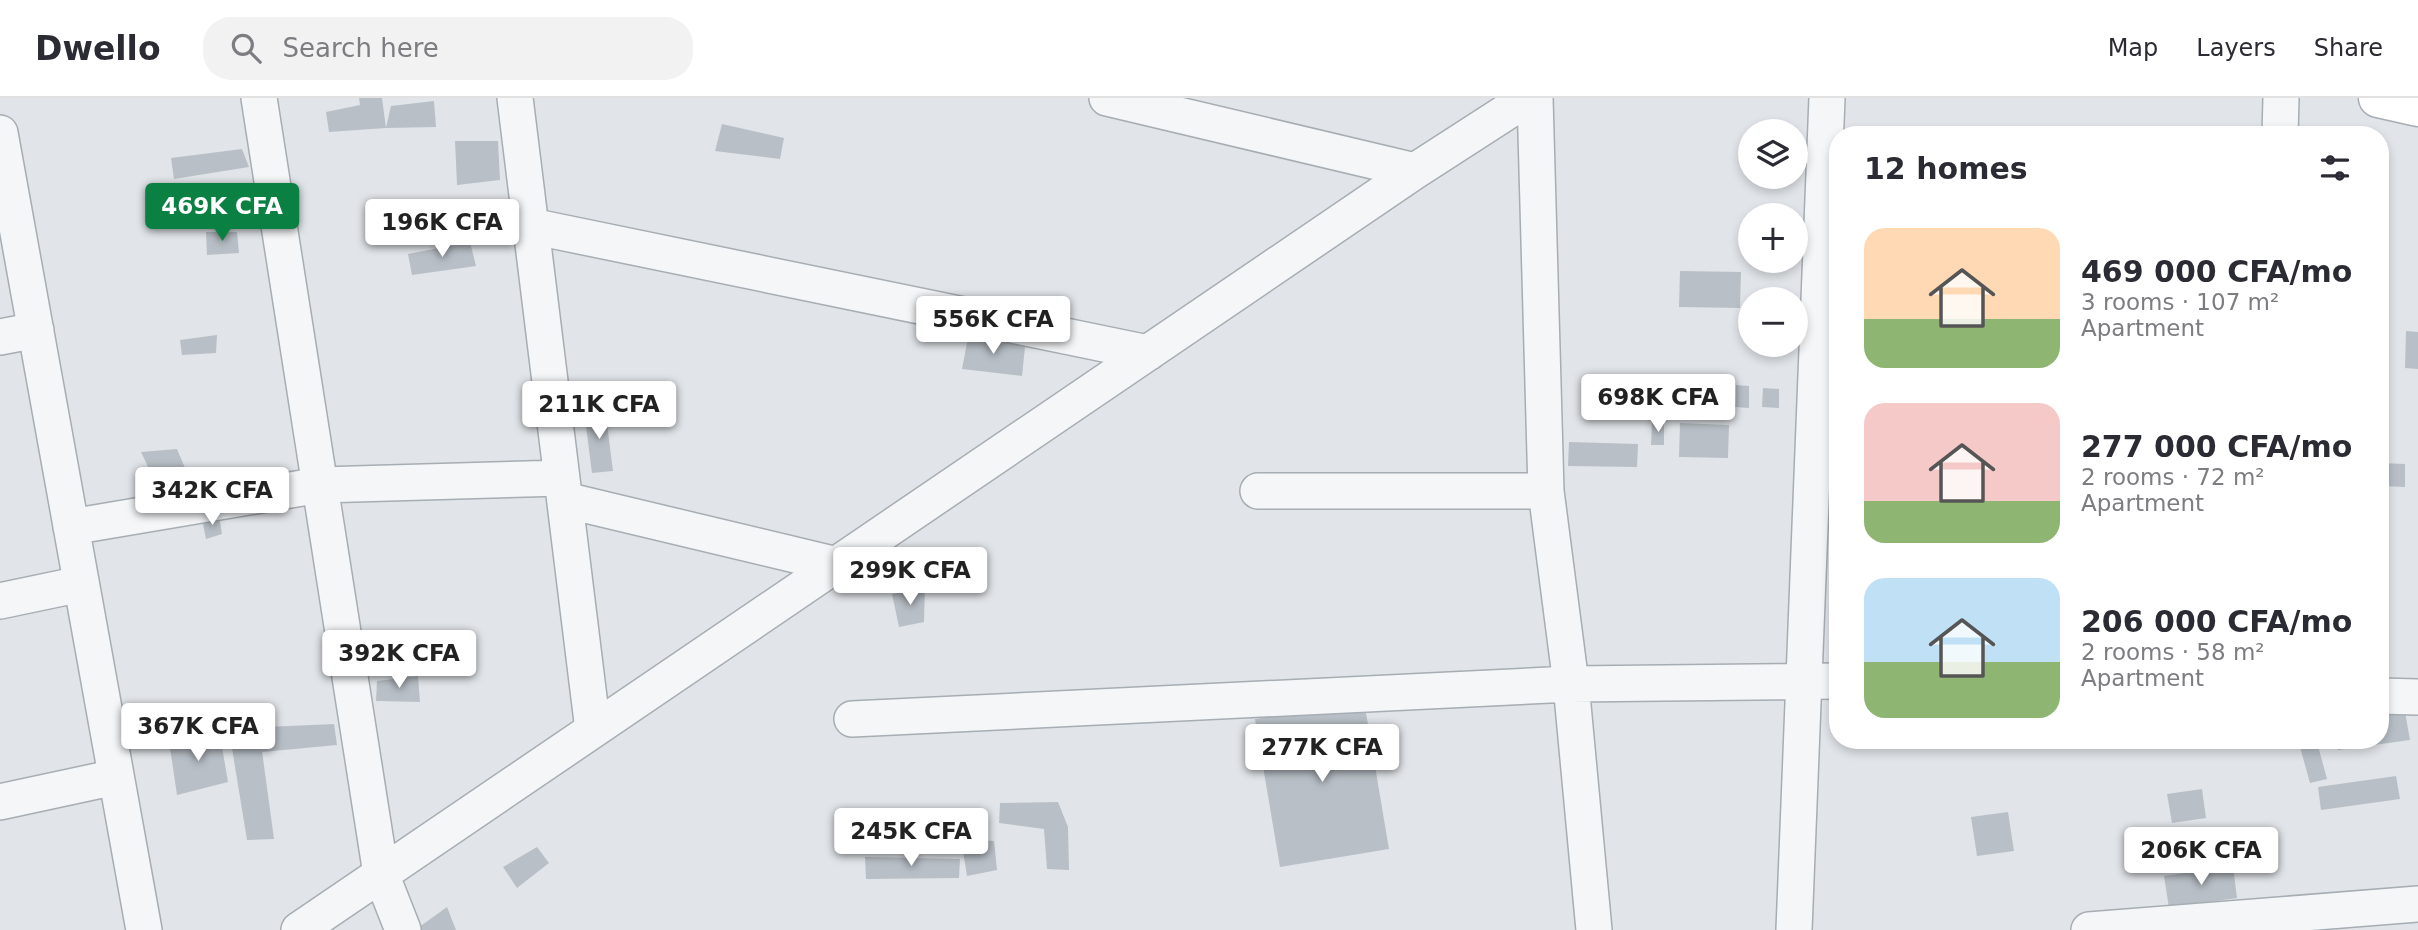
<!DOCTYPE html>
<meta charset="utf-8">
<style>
:root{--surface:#fff;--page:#f2f2f3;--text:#2b2b33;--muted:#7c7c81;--line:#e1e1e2;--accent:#0b8043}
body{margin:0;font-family:"DejaVu Sans",sans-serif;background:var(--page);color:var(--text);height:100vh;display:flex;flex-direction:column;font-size:26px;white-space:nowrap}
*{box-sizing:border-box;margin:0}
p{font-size:23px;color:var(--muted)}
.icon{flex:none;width:38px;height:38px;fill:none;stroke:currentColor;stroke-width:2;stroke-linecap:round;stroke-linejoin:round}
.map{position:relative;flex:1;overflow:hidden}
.panel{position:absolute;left:1829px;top:28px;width:560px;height:623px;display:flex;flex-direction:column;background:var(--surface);border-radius:28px;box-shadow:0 4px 10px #0003}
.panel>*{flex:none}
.fabs{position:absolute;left:1738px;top:21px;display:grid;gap:14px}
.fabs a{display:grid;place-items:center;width:70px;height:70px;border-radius:50%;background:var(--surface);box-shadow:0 4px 10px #0003;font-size:35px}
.price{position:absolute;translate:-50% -60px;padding:0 16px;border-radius:7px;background:#fff;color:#222;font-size:23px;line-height:46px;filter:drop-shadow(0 2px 4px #0008)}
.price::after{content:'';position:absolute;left:50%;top:42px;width:21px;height:16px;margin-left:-10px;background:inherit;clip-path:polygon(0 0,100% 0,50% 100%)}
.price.on{background:var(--accent);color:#fff}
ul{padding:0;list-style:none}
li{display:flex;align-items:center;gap:21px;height:175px;padding:0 35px}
li span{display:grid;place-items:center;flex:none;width:196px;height:140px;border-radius:21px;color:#555}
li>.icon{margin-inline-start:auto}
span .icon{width:84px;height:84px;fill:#fffc;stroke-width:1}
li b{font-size:30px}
h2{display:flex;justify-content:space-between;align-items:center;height:84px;padding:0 35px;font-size:30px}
header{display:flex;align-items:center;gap:42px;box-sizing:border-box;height:98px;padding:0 35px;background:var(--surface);border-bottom:2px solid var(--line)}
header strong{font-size:33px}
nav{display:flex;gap:38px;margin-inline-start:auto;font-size:24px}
.search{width:490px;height:63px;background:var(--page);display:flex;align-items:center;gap:18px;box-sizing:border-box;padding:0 24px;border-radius:28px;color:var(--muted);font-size:26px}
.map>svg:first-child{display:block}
.building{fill:#b8bfc6}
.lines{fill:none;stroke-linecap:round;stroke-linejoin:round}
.street-casing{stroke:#a6adb3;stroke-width:38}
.secondary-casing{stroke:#a6adb3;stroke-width:41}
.street{stroke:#f4f6f8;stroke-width:35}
.secondary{stroke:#fff;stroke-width:38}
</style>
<header>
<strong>Dwello</strong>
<div class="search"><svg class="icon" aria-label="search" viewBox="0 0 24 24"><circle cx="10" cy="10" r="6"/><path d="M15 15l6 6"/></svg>Search here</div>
<nav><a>Map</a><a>Layers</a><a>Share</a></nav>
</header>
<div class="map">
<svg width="2418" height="832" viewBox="0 0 2418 832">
<rect width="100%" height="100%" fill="#e1e5e9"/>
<!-- building -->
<path class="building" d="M 359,0 L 382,0 L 386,30 L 329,34 L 326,14 L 360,7 Z
M 434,3 L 436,29 L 386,30 L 391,8 Z
M 722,26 L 784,40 L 780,61 L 715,53 Z
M 455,43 L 498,43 L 500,82 L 457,87 Z
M 242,51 L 249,69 L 174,81 L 171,60 Z
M 206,134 L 237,134 L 239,155 L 207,157 Z
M 470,144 L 476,168 L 412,177 L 408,156 Z
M 1680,173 L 1741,174 L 1740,210 L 1679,209 Z
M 2406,233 L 2418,234 L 2418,271 L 2405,270 Z
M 969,234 L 1025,249 L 1022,278 L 962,271 Z
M 217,237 L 216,255 L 182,257 L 180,242 Z
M 1736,287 L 1749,288 L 1749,310 L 1735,309 Z
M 1584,288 L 1626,289 L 1625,313 L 1584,312 Z
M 1763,290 L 1779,291 L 1779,310 L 1762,309 Z
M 605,310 L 613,373 L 592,375 L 584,313 Z
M 1652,325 L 1664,325 L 1664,347 L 1651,347 Z
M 1680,325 L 1729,327 L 1728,360 L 1679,359 Z
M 1569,344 L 1638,346 L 1637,369 L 1568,368 Z
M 177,351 L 185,370 L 152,377 L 141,354 Z
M 2380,365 L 2405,366 L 2405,389 L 2380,388 Z
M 219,418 L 222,436 L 206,441 L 202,421 Z
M 925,489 L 924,524 L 899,529 L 892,496 Z
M 418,578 L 420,604 L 376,603 L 377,583 Z
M 1364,603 L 1389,751 L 1280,769 L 1255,621 Z
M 2404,608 L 2410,642 L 2338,652 L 2337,642 L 2380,642 L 2380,611 Z
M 334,626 L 337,647 L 262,654 L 266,629 Z
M 259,631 L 274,741 L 247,742 L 229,632 Z
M 220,637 L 228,684 L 177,697 L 169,643 Z
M 2317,644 L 2327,681 L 2310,685 L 2300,649 Z
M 2396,678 L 2400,701 L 2321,712 L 2318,689 Z
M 2202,691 L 2206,720 L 2172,725 L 2167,696 Z
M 1058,704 L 1068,729 L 1069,772 L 1047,771 L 1044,731 L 999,725 L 1000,705 Z
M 2008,714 L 2014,753 L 1977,758 L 1971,719 Z
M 961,741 L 994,743 L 997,772 L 967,778 Z
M 537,749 L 549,765 L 517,790 L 503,769 Z
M 865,759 L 960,761 L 959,780 L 866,781 Z
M 2233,768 L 2237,800 L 2169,810 L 2164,778 Z
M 447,809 L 456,832 L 415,832 Z"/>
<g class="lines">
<!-- street casing -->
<g class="street-casing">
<path id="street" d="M 259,0 L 381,776 L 403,832
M 515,0 L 593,632
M 1107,0 L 1415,73
M 1535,0 L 1546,393 L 1571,586 L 1594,832
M 0,35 L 144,832
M 2280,37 L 2281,0
M 531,128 L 1148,255
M 0,239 L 36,232
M 1258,393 L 1546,393
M 565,402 L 837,467
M 71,429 L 320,387 L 562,380
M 0,503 L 81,486
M 2380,598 L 2418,599
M 852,621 L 1571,586 L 1838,583
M 0,704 L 116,679
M 299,832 L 1415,73 L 1528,0
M 1794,832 L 1827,0
M 2089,832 L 2418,806"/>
</g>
<!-- secondary casing -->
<g class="secondary-casing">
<path id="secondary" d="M 2378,0 L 2418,9"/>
</g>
<!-- street -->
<use href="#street" class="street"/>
<!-- secondary -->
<use href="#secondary" class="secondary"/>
</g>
</svg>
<div class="fabs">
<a><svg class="icon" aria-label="layers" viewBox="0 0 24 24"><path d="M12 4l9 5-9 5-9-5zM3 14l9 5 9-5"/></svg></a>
<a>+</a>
<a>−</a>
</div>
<b class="price on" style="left:222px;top:145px">469K CFA</b>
<b class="price" style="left:442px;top:161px">196K CFA</b>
<b class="price" style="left:993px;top:258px">556K CFA</b>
<b class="price" style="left:1658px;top:336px">698K CFA</b>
<b class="price" style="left:599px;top:343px">211K CFA</b>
<b class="price" style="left:212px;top:429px">342K CFA</b>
<b class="price" style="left:910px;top:509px">299K CFA</b>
<b class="price" style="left:399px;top:592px">392K CFA</b>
<b class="price" style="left:198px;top:665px">367K CFA</b>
<b class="price" style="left:1322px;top:686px">277K CFA</b>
<b class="price" style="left:911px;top:770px">245K CFA</b>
<b class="price" style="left:2201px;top:789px">206K CFA</b>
<section class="panel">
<h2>12 homes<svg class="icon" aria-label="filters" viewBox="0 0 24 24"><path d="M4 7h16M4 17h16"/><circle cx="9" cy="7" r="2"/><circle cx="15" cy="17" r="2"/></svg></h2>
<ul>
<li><span style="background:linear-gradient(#ffd9b3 65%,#8fb573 0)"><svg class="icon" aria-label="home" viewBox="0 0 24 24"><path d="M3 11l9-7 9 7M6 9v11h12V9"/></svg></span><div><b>469 000 CFA/mo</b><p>3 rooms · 107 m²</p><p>Apartment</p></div></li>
<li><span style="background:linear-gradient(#f6c9c9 70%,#8fb573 0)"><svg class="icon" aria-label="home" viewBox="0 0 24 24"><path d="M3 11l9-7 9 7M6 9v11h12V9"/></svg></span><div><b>277 000 CFA/mo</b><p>2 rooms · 72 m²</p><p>Apartment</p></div></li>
<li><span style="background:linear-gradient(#bfe0f5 60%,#8fb573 0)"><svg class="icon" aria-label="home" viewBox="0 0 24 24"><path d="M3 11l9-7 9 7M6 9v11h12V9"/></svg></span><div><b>206 000 CFA/mo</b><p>2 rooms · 58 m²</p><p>Apartment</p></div></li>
</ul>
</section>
</div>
